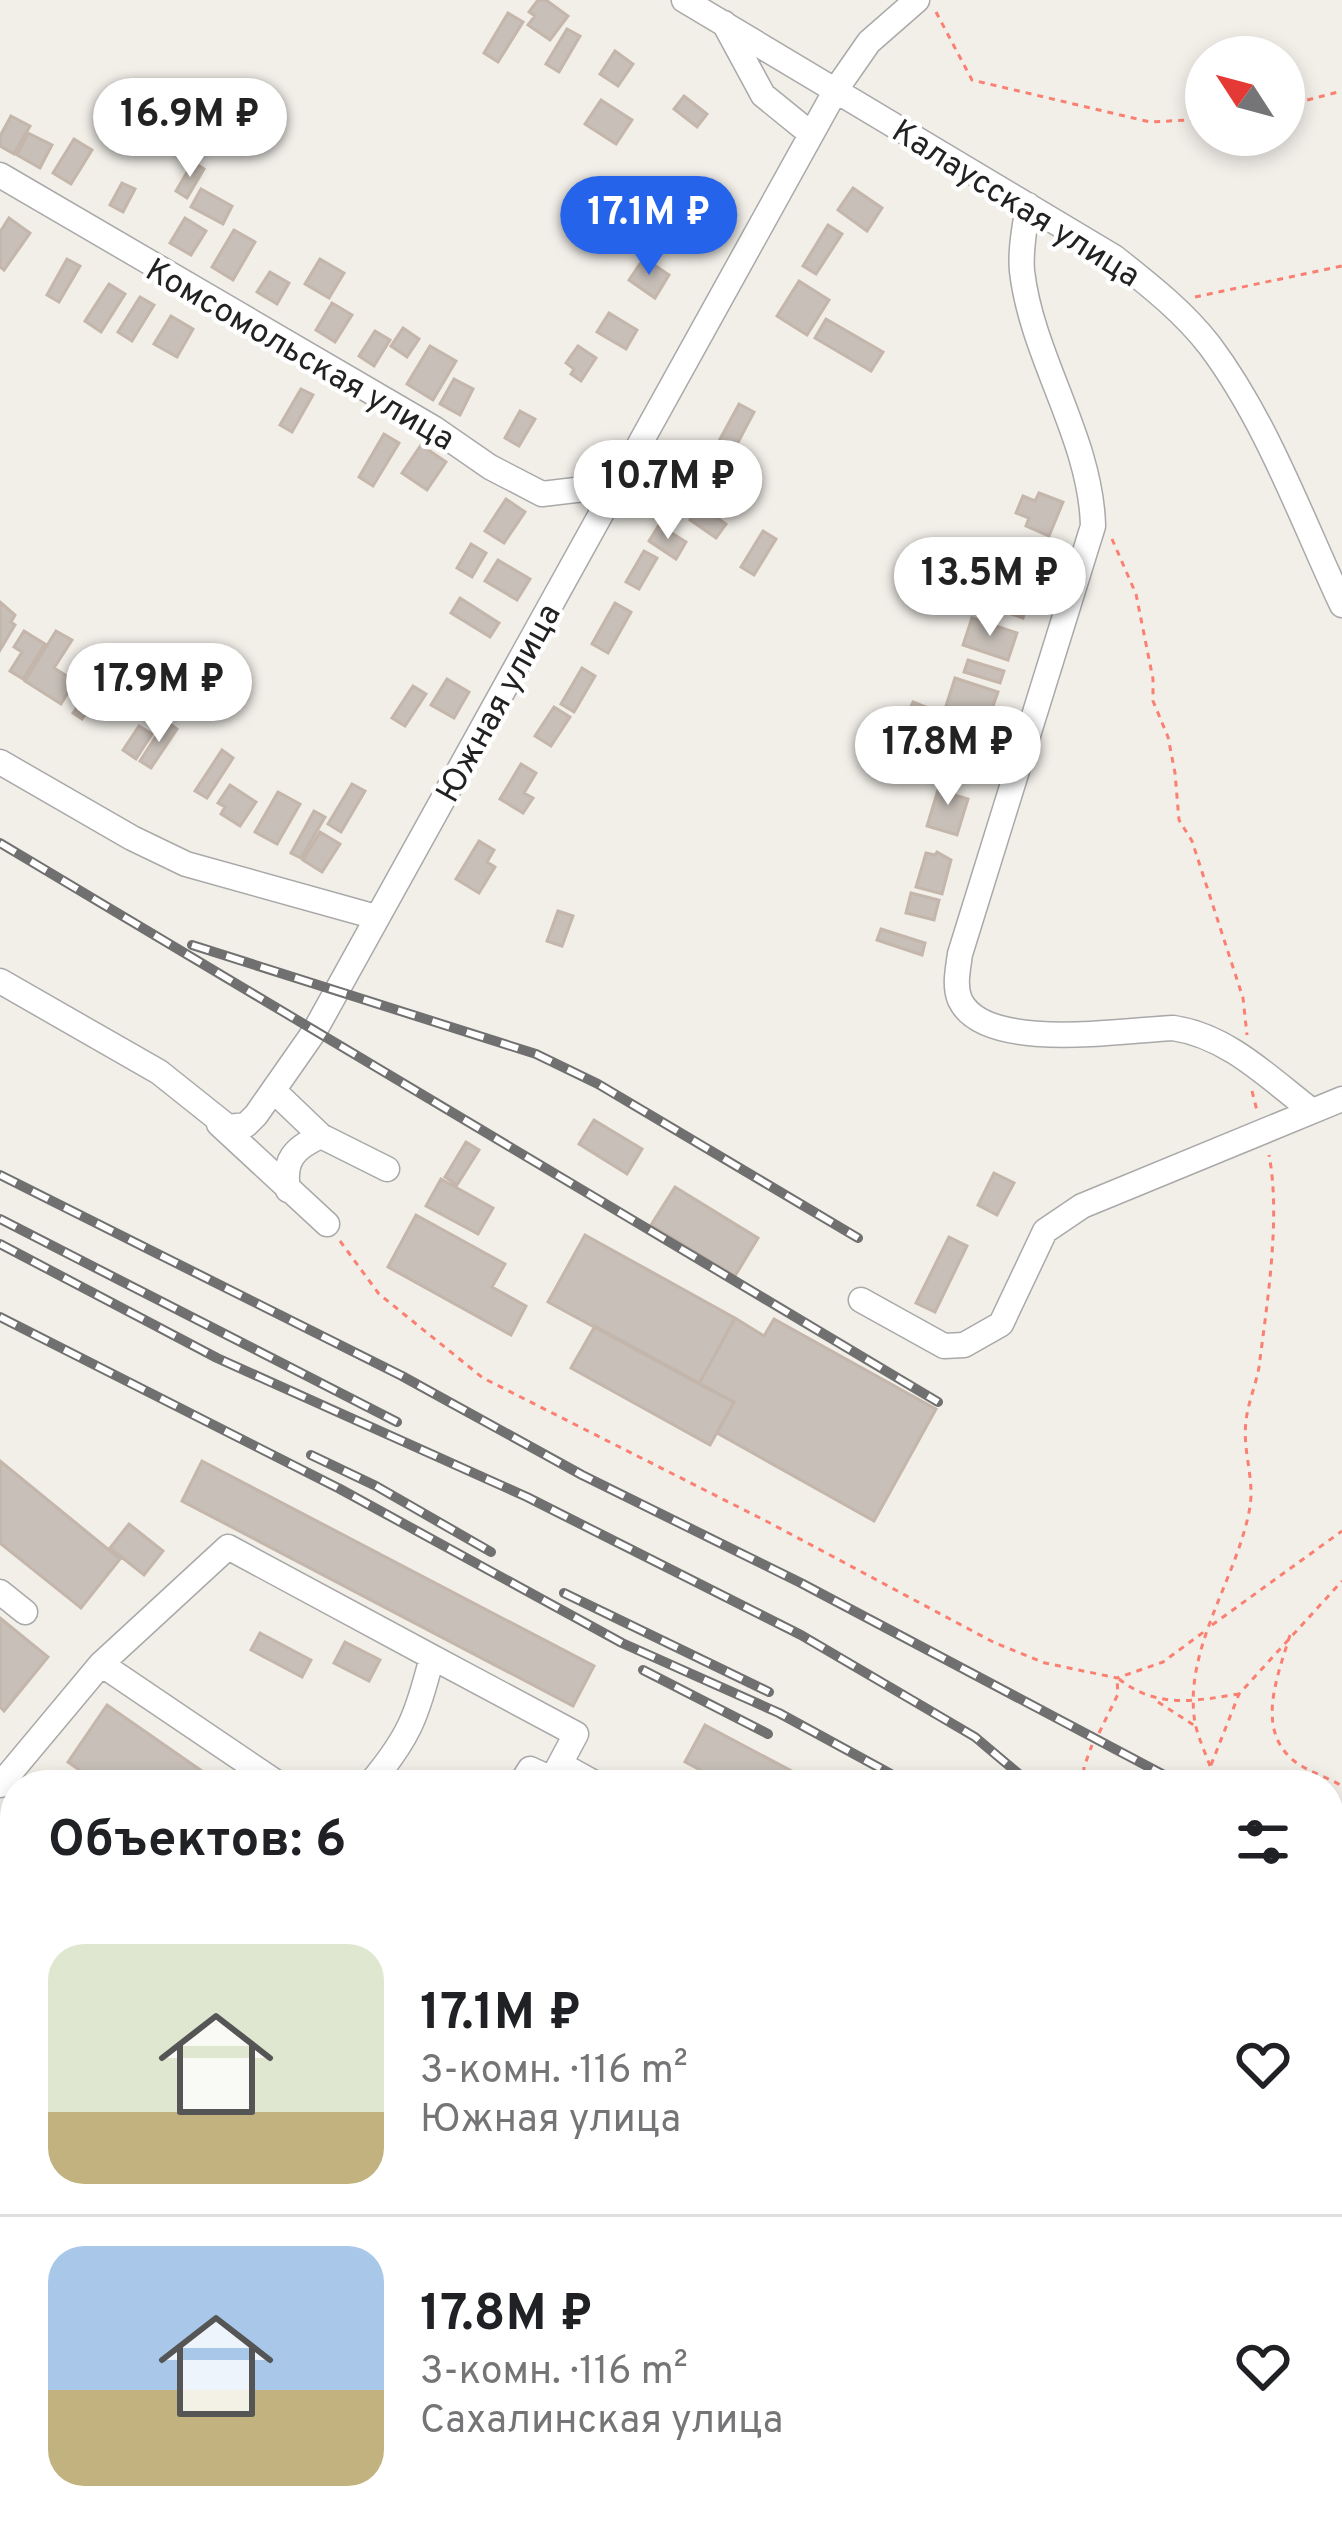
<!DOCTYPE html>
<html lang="ru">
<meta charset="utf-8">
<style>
:root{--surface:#fff;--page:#f2f2f2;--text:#202124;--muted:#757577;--line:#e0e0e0;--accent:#2563eb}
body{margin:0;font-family:Overpass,sans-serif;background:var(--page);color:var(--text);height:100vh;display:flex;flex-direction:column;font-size:45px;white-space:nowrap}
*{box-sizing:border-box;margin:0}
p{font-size:39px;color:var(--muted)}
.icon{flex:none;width:66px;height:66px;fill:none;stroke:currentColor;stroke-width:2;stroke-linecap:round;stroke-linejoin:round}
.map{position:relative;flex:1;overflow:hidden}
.panel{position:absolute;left:0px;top:1770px;width:1344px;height:768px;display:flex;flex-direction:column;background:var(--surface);border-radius:48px 48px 0 0;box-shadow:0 6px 18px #0003}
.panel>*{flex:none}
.needle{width:78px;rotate:306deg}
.tools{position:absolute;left:1185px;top:36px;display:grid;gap:24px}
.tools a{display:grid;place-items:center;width:120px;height:120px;border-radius:50%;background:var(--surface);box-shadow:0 6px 18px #0003;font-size:60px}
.price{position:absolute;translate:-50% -102px;padding:0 27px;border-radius:42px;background:#fff;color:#222;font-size:39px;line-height:78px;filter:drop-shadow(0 3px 6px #0008)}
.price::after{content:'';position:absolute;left:50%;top:72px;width:36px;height:27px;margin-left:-18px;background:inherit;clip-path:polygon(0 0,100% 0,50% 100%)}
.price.active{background:var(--accent);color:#fff}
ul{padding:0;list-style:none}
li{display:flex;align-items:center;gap:36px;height:300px;padding:0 48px}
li+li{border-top:3px solid var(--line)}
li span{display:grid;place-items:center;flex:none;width:336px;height:240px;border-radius:36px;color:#555}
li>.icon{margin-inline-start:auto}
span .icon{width:144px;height:144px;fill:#fffc;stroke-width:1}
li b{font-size:51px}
h2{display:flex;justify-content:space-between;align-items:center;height:144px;padding:0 48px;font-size:51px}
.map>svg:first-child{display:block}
.industrial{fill:#ebdbe8}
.building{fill:#c7bfb8;stroke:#c4b6ab;stroke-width:3}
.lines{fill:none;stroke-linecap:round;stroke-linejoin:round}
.minor-casing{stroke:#a9a9a9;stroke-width:27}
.path{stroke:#fa8072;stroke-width:3;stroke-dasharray:6 6;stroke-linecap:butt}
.minor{stroke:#fff;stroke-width:24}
.rail-casing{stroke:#707070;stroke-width:10}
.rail{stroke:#fff;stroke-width:6;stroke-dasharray:18;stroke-linecap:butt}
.labels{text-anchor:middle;stroke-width:9;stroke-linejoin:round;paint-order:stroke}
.street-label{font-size:33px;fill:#222;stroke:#fff}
</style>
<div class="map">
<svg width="1342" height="2538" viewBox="0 0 1342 2538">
<rect width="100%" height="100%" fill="#f2efe9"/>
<!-- industrial -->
<path class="industrial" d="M 0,2096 L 15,2106 L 15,2523 L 594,2523 L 584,2538 L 0,2538 Z"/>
<!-- building -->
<path class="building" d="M 538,0 L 546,0 L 568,16 L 550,40 L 528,25 L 535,16 L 529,12 Z
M 508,13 L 523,22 L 498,62 L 484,53 Z
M 567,29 L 580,36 L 559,72 L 546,64 Z
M 615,51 L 633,64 L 618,86 L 600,74 Z
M 684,96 L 707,114 L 697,127 L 674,109 Z
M 601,100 L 632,120 L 616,144 L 585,124 Z
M 11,116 L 30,126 L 14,154 L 0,146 L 0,136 Z
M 28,133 L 52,145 L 40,168 L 17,155 Z
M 74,139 L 92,150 L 71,184 L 53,173 Z
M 193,162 L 204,169 L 187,198 L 176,191 Z
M 122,183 L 135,189 L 123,212 L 110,205 Z
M 853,188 L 882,208 L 867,231 L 838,210 Z
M 201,189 L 232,206 L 223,224 L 191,207 Z
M 671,204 L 701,223 L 686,246 L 656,227 Z
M 9,218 L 30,233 L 4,270 L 0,267 L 0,232 Z
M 185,218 L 206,231 L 191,255 L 170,243 Z
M 828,225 L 842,234 L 816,274 L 803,266 Z
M 234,230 L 255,242 L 233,280 L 212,267 Z
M 644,258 L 669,275 L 655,298 L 629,280 Z
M 67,259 L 80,266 L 59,302 L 47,295 Z
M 320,259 L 344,273 L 329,298 L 305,284 Z
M 270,272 L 289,283 L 277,304 L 257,292 Z
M 799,281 L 829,300 L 807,335 L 777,316 Z
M 109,284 L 125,294 L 101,332 L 85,321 Z
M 140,297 L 154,305 L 132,341 L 118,332 Z
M 332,303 L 352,315 L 335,342 L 316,330 Z
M 609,313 L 637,330 L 626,349 L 597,332 Z
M 171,316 L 193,329 L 177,357 L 154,344 Z
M 826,319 L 883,352 L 871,371 L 815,338 Z
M 403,328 L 419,339 L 407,357 L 391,346 Z
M 375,331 L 390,340 L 374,366 L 359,356 Z
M 430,346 L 456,361 L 433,400 L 407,384 Z
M 578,346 L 596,358 L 581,381 L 571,374 L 574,369 L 566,363 Z
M 454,379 L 473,389 L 460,415 L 440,404 Z
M 301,389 L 313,395 L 292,432 L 280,425 Z
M 739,404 L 754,412 L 734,450 L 719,441 Z
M 520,411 L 535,419 L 519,446 L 505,438 Z
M 384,434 L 399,443 L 373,486 L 359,477 Z
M 421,445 L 446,462 L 427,490 L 402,473 Z
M 704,450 L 719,460 L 703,486 L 687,477 Z
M 1039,493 L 1063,502 L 1049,536 L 1026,526 L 1029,518 L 1016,513 L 1023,496 L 1035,501 Z
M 506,499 L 525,512 L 504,543 L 485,531 Z
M 700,506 L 726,524 L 716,538 L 690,520 Z
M 659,525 L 686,542 L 676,559 L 649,541 Z
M 763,531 L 776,539 L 754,575 L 741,567 Z
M 471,544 L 486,553 L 472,577 L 457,568 Z
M 644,551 L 657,558 L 639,589 L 626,582 Z
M 997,554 L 1035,568 L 1024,597 L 985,583 Z
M 498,560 L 530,579 L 517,600 L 485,581 Z
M 991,595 L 1026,607 L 1023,618 L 988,606 Z
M 460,598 L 499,623 L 490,637 L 451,613 Z
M 0,602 L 15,615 L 11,622 L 15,625 L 0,650 Z
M 615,603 L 631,612 L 608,653 L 592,644 Z
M 972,618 L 1017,633 L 1008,660 L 963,645 Z
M 24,631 L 45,644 L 23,679 L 10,671 L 22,652 L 14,647 Z
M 56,631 L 72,640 L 54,668 L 75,681 L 61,704 L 25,681 Z
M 968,660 L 1004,671 L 1000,683 L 964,672 Z
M 582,668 L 595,676 L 574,712 L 561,704 Z
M 955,678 L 998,692 L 988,720 L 946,706 Z
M 447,679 L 469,692 L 454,718 L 431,705 Z
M 93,685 L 101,691 L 82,719 L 73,713 Z
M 413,686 L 426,694 L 405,726 L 392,718 Z
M 913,702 L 963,722 L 948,757 L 898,737 Z
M 554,707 L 570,717 L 551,746 L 535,736 Z
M 166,721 L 177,729 L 151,768 L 140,761 Z
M 139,726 L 152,734 L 136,759 L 123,750 Z
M 222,750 L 233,758 L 207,798 L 195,791 Z
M 521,764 L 536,773 L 524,793 L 533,798 L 523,813 L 500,799 Z
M 942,777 L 958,782 L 954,795 L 968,799 L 957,835 L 927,826 Z
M 352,784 L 365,791 L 341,832 L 328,824 Z
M 230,785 L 256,802 L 240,826 L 221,814 L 225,807 L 218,803 Z
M 278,792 L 300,804 L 277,844 L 255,832 Z
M 314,811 L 325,817 L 301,858 L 291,853 Z
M 320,832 L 340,844 L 322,872 L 303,860 Z
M 479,841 L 494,850 L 487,862 L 495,867 L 479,893 L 456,879 Z
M 937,852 L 951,860 L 942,894 L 916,887 L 926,853 L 935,855 Z
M 911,893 L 939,900 L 934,920 L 906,913 Z
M 558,911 L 573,916 L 562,946 L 547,941 Z
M 881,929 L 925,943 L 922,955 L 877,940 Z
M 594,1120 L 642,1149 L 627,1174 L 579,1144 Z
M 466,1142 L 479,1150 L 457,1185 L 445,1177 Z
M 994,1173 L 1014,1183 L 997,1215 L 978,1205 Z
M 441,1179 L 493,1208 L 478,1234 L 426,1206 Z
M 675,1187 L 758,1238 L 735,1276 L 651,1225 Z
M 416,1215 L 505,1264 L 492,1287 L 526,1306 L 511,1335 L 388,1267 Z
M 585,1235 L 735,1318 L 699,1384 L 548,1302 Z
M 949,1237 L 967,1246 L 935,1312 L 916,1303 Z
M 735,1318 L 764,1336 L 774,1319 L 936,1409 L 874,1521 L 717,1433 L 734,1402 L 699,1384 Z
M 595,1326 L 734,1402 L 710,1445 L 571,1368 Z
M 0,1461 L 120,1559 L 81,1608 L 0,1543 Z
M 202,1461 L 594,1666 L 573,1706 L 182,1501 Z
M 129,1524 L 163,1551 L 144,1575 L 110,1548 Z
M 0,1618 L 48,1657 L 4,1711 L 0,1707 Z
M 260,1633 L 311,1660 L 302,1677 L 251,1650 Z
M 345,1642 L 380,1660 L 369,1681 L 334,1663 Z
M 107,1705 L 222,1785 L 101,1785 L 68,1762 Z
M 705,1725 L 818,1785 L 729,1785 L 685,1762 Z
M 15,1835 L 15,1882 L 0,1872 L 0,1856 Z
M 0,2277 L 15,2287 L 15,2377 L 0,2367 Z
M 0,2464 L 15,2474 L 15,2523 L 36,2523 L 26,2538 L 10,2538 L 0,2531 Z
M 54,2523 L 326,2523 L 316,2538 L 44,2538 Z
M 916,2523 L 927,2523 L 938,2531 L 944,2523 L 996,2523 L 1018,2538 L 906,2538 Z
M 1054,2523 L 1109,2523 L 1099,2538 L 1077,2538 Z"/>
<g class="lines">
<!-- minor casing -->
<g class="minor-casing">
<path id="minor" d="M 684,0 L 1114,257 C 1148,284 1183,311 1210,346 C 1267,422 1302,520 1342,605
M 724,23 L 763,95 L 811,134
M 0,175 L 435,429 L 490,467 L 542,494 L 584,489 L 611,500
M 1028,205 C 1025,226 1020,249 1022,271 C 1032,358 1091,438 1093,526 L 960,954 C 958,969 954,986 960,1000 C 985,1053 1124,1030 1173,1028 C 1228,1036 1269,1078 1312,1111
M 0,762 L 132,838 L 186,864 L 376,917
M 0,981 L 159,1072 L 228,1127 L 246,1125 L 256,1115 L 314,1032 L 837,88 L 869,42 L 917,0
M 274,1091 L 321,1136 L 387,1169
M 219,1124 L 327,1224
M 288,1190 C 283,1160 294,1148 321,1136
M 861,1300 L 944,1346 L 964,1345 L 1001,1324 L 1045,1231 L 1082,1206 L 1342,1099
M 0,1592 L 25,1612
M 101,1664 L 228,1547 L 432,1657
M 0,1785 L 101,1664 L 280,1785
M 369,1785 C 409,1738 417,1716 432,1657 L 576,1734 L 560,1764 L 598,1785
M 520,1785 L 530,1769 L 552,1779 L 560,1764
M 0,1888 L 15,1899
M 0,2038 L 15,2048
M 0,2428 L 15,2438
M 1333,2468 L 1342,2474
M 715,2523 L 737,2538
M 1245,2523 L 1282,2538
M 363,2538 L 373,2523
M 642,2538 L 652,2523
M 1298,2538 L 1319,2536 L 1326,2523"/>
</g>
<!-- path -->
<path class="path" d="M 936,12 L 972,80 L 1150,122 L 1206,119
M 1284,106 L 1342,91
M 1195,297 L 1342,266
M 1112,539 L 1136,594 L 1153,679 L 1153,701 L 1168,737 L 1175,773 L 1179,820 L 1192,841 L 1243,998 L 1247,1035
M 1252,1091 L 1257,1111
M 340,1241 L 379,1294 L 483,1378 L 768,1522 L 995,1643 L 1045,1663 L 1117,1678 L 1163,1662 L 1205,1631
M 1212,1625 L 1342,1531
M 1290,1635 C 1277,1678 1253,1735 1300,1765 C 1313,1773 1329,1778 1342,1786
M 1119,1679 C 1157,1709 1194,1701 1239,1694
M 1158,1702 L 1195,1726
M 1099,1733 L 1118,1694 L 1117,1680
M 1211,1765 L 1239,1694 L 1342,1581
M 1210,1766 C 1205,1752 1198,1737 1195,1723 C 1183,1650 1235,1582 1249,1512 C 1256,1481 1242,1452 1246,1421 C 1248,1402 1256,1385 1259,1367 C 1267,1304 1281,1217 1269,1155
M 1083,1785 L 1084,1767 L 1092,1745
M 1329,1933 L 1342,1934"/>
<!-- minor -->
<use href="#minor" class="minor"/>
<!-- rail casing -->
<g class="rail-casing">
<path id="rail" d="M 0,843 L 938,1402
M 192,945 L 536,1054 L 598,1084 L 858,1238
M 0,1175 L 402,1376 L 582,1475 L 801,1583 L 1183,1785
M 0,1219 L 397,1422
M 0,1244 L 217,1358 L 527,1497 L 801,1635 L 975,1737 L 1032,1785
M 0,1317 L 340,1489 L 622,1643 L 779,1713 L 911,1785
M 311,1455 L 376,1486 L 491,1552
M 564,1593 L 769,1692
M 643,1670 L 768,1734
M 1329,1862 L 1342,1869
M 1329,2102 L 1342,2119
M 0,2239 L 15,2249
M 0,2269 L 15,2280"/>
</g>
<!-- rail -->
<use href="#rail" class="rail"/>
</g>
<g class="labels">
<!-- street labels -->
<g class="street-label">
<text transform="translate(1017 202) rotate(32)" y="12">Калаусская улица</text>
<text transform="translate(301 353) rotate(30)" y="12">Комсомольская улица</text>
<text transform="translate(497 702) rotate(-61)" y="12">Южная улица</text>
</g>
</g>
</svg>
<div class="tools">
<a><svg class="needle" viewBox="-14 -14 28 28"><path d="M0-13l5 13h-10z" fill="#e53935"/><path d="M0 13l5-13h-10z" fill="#757577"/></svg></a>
</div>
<b class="price" style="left:190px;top:180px">16.9M ₽</b>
<b class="price active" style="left:649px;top:278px">17.1M ₽</b>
<b class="price" style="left:668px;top:542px">10.7M ₽</b>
<b class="price" style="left:990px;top:639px">13.5M ₽</b>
<b class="price" style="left:159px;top:745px">17.9M ₽</b>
<b class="price" style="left:948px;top:808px">17.8M ₽</b>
<section class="panel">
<h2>Объектов: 6<svg class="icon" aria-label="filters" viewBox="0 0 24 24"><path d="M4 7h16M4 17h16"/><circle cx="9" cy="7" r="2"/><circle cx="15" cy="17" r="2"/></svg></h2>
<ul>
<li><span style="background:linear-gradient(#dfe7d0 70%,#c2b280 0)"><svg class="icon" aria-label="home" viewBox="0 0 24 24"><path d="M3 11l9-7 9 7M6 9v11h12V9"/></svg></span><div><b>17.1M ₽</b><p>3-комн. · 116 m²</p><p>Южная улица</p></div><svg class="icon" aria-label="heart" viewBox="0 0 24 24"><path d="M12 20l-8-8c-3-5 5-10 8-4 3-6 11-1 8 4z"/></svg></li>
<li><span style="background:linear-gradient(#a9c7e8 60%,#c2b280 0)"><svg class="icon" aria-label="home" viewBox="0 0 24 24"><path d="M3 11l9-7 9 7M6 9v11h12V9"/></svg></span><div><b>17.8M ₽</b><p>3-комн. · 116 m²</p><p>Сахалинская улица</p></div><svg class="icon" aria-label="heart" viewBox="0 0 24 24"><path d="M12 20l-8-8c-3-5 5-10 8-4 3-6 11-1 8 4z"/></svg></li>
</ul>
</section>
</div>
